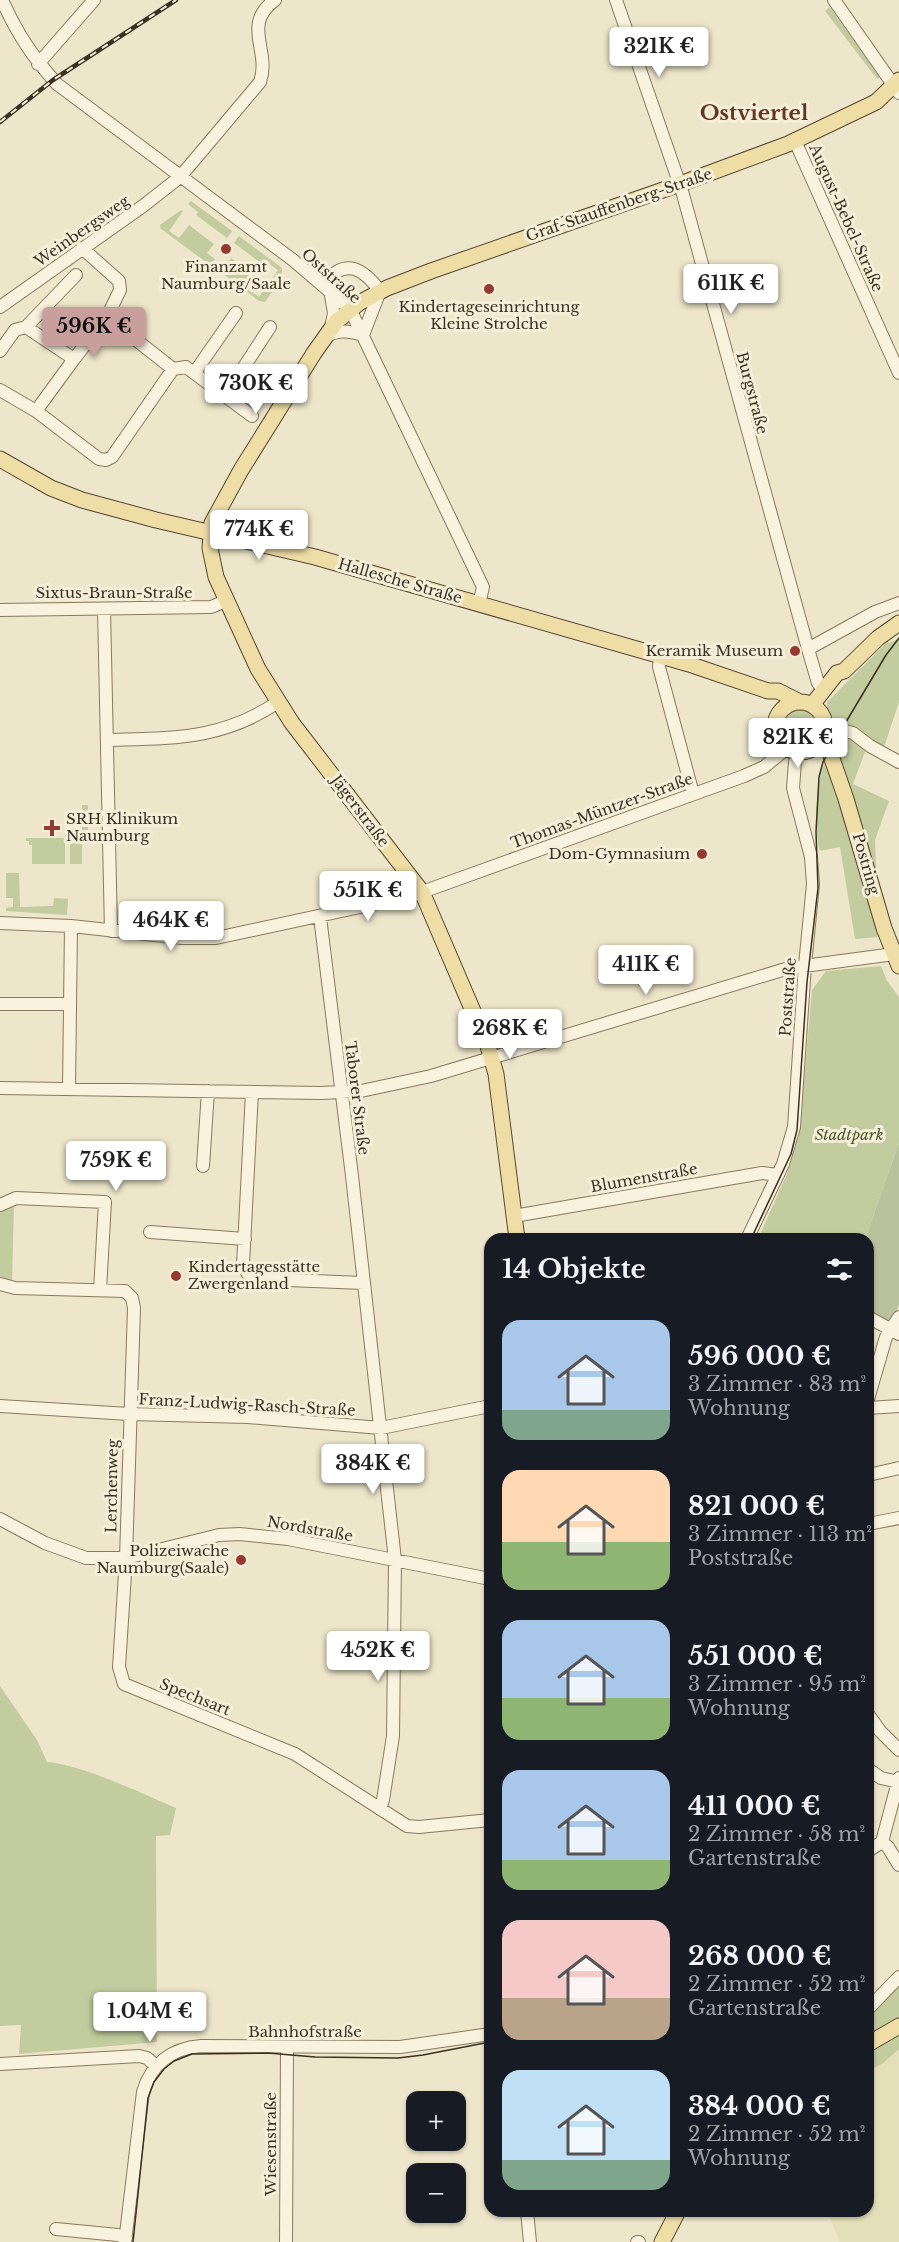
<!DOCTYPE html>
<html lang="de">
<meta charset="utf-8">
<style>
:root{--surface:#171b24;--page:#20242c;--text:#f1f3f6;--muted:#9ea1a6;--accent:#c89f9d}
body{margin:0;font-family:"Libre Baskerville",serif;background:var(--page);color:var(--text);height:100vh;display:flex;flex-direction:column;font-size:22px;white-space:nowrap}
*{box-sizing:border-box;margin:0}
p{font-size:20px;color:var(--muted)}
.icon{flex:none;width:33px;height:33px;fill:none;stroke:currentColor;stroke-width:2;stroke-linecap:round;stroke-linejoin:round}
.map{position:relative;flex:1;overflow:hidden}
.details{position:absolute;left:484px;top:1233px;width:390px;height:984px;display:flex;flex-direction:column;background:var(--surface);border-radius:18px;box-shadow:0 2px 4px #0004}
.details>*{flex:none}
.fabs{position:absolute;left:406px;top:2091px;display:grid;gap:12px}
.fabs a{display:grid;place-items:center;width:60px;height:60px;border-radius:12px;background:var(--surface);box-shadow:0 2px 4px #0004;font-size:30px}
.price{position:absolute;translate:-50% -51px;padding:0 14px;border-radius:6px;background:#fff;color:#222;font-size:20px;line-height:39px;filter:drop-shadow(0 2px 3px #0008)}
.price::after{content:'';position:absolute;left:50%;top:36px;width:18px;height:14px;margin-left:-9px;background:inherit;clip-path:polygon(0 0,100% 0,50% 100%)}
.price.on{background:var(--accent);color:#111}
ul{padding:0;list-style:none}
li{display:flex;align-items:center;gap:18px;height:150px;padding:0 18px}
li span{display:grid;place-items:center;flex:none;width:168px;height:120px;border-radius:18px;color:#555}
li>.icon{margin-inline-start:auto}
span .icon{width:72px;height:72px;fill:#fffc;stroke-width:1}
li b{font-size:26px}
h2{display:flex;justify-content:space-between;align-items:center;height:72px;padding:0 18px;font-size:26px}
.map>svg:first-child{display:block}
.farmland{fill:#e3dfb8}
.green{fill:#c2cc9e}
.cemetery{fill:#bac19d}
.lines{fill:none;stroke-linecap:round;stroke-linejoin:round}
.minor-casing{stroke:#8a795f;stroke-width:14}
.major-casing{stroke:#584733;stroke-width:17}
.minor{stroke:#f8f2de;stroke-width:12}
.major{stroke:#eedda5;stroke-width:15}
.tram{stroke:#3b3022;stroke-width:1.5}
.rail-casing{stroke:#3b3022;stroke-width:4.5}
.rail{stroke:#f5efda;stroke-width:2;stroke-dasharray:7;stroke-linecap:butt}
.poi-dot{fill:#963931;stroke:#f5efda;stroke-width:2}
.labels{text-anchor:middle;stroke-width:6;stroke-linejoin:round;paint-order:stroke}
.street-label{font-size:15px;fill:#3b3022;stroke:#f5efda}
.poi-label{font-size:15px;fill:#3b3022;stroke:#f5efda;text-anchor:end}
.park-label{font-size:15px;font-style:italic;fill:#475629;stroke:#f5efda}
.district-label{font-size:21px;font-weight:bold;fill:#663623;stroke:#f5efda}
</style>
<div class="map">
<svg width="899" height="2242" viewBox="0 0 899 2242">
<rect width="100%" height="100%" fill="#ede6ca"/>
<!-- farmland -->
<path class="farmland" d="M 899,2049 L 899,2242 L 840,2242 L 827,2211 L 868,2211 L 869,2070 L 882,2064 Z"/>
<!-- green -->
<path class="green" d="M 830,7 L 880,77 L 877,79 L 825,11 Z
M 191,201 L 232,231 L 227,238 L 196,215 L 198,212 L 188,204 Z
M 181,210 L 183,211 L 169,231 L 179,238 L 189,225 L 214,244 L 207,253 L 215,259 L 210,265 L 160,228 L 160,225 Z
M 239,236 L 282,268 L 282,278 L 265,302 L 259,301 L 214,267 L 218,262 L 225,266 L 231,258 L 255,276 L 246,288 L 259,297 L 278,270 L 268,263 L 265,266 L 234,243 Z
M 899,639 L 899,702 L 884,747 L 869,741 L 853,784 L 889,801 L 875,840 L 879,937 L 855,939 L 840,847 L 820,851 C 814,834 816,787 822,770 C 827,755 838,741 844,727 L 828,716 L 827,702 L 885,644 Z
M779 727a21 21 0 1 1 42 0a21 21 0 1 1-42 0Z
M 82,805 L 88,805 L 88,831 L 82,831 L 82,864 L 70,864 L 70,829 L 82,829 Z
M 26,838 L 65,838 L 65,864 L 32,864 L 32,845 L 29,845 L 29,841 L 26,841 Z
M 6,873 L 19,873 L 20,907 L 53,906 L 54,898 L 68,899 L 67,915 L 6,911 L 6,908 L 13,907 L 13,898 L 6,898 Z
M 881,966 L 887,981 L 899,997 L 899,1143 L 865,1239 L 758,1239 L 787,1174 L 799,1135 L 812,990 L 826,971 Z
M 14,1202 L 12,1284 L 0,1279 L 0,1208 Z
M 0,1686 L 37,1740 L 47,1762 C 84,1765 140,1793 176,1808 L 170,1835 L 156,1836 L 157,2042 L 19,2054 L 21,2025 L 0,2026 Z
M 899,1982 L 899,2049 L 882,2064 L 869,2070 L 869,2016 L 876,2010 Z"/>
<!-- cemetery -->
<path class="cemetery" d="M 899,1143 L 899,1305 L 892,1321 L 888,1322 L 869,1311 L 868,1239 L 865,1239 Z"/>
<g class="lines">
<!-- minor casing -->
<g class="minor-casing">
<path id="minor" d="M 2,0 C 18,35 32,56 57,84 L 293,260 L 350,309 L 483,587 L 479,604
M 616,0 L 682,191 L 808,649 L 818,683 L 824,691
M 834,0 L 899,93
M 38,64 L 94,0
M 795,141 L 899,373
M 82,248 L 119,281 L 120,290 L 107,317
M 323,284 C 345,258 362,267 380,291 L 363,335 C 349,331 337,329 324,338
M 330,290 L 334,313 L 331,328
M 0,307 L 143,206 L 180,177 L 260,82 C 271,50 241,25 275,0
M 26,327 L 74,359 L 107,317 L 173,369
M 0,351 L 15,330 L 26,327 L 76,275
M 195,372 L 236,313
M 0,390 L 36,411 L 99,459 L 106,460 L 112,457 L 173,369 L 186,367 L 252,416
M 225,396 L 270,327
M 36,411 L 74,359
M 104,609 L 111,931
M 0,610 L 211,607 L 226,601
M 808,649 L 875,612 L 899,603
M 660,656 L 659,667 L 693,794
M 825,726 L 853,733 L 870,746 L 899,762
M 108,740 C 173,738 222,740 278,702
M 320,917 L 352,1176 L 395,1560 L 393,1736 L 383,1800 L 380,1809
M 0,923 L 71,926 L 182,938 L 216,938 L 411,896 L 744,776 L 764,767 L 787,748
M 0,1004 L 70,1004
M 0,1088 L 321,1093 L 361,1091 L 431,1076 L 789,968 L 894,954
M 69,1089 L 71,926
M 252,1092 L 243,1265 C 248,1276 250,1278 262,1279 L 364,1283
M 203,1166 L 208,1091
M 0,1205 L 16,1198 L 105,1202 L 100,1290
M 514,1216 L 762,1173 L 778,1175
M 150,1232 L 245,1239
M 747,1239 L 783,1164 L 794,1127 L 805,965 L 813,884 L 811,857 L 793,788 L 795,762 L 799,752
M 0,1284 L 15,1288 L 125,1291 L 132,1298 L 134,1308 L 126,1558 L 119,1667 L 124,1684 L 295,1754 L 407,1826 L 419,1827 L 490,1820
M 868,1317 L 899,1334
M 868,1399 L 886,1337 L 899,1317
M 0,1406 L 129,1414 L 248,1417 L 381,1428 L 490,1406
M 868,1408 L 899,1406
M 868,1475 L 899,1468
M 0,1519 L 45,1543 L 86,1558 L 126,1558 L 219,1535 L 240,1534 L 288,1539 L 490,1579
M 868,1524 L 899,1518
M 868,1714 L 880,1731 L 899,1750
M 868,1769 L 881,1778 L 898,1782
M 882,1842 L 888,1847 L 899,1865
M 868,1851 L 882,1842 L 899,1778
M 868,2009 L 899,1977
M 0,2064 L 139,2056 L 147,2058 L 156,2066
M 527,2211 L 530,2242
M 56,2229 L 118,2235 L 126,2238
M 125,2242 L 143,2092 C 151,2064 172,2048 201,2046 L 400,2047 L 490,2034
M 286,2242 L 287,2047
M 637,2242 L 639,2242"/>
</g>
<!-- major casing -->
<g class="major-casing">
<path id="major" d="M 0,459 L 51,488 L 82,500 L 156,520 L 315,557 L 689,664 L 768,691 L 778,691 L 798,701
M775 727a25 25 0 1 1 50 0a25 25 0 1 1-50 0Z
M 812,705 L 837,673 L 844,671 L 878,638 L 899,623
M 822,737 L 829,750 L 846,799 L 884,928 L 899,966
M 517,1239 L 496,1074 L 488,1046 L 422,892 L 292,723 L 258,669 L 216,577 L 210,548 L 212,523 L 241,470 L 314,353 L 336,322 L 359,303 L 387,288 L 431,271 L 680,184 L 788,144 L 876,102 L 899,80
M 868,2044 L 899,2026
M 662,2242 L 678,2211"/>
</g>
<!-- minor -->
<use href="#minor" class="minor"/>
<!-- major -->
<use href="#major" class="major"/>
<!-- tram -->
<path class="tram" d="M 751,1239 L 791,1154 L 797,1130 L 807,982 L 818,888 L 816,832 L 819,777 L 823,762 L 834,742 L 886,655 L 899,638
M 133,2242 L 148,2098 L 154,2082 L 164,2069 L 174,2061 L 192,2054 L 268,2053 L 315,2057 L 398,2058 L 423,2055 L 490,2042"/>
<!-- rail casing -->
<g class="rail-casing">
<path id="rail" d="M 0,122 L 53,80 L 176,0"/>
</g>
<!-- rail -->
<use href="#rail" class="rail"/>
</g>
<!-- markers -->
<g class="poi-dot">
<circle cx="226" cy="249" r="6"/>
<circle cx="489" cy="289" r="6"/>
<circle cx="795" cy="651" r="6"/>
<path d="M49 819h6v6h6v6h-6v6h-6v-6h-6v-6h6z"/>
<circle cx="702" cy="854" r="6"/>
<circle cx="176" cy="1276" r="6"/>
<circle cx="241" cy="1560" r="6"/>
</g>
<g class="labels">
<!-- street labels -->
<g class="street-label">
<text transform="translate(619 205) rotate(-19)" y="5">Graf-Stauffenberg-Straße</text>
<text transform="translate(846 218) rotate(66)" y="5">August-Bebel-Straße</text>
<text transform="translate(82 231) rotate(-35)" y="5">Weinbergsweg</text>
<text transform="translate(331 276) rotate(42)" y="5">Oststraße</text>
<text transform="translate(752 393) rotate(75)" y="5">Burgstraße</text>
<text transform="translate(400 581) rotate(16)" y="5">Hallesche Straße</text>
<text x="114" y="598">Sixtus-Braun-Straße</text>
<text transform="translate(360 811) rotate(53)" y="5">Jägerstraße</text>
<text transform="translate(602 811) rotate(-20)" y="5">Thomas-Müntzer-Straße</text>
<text transform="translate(866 864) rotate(74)" y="5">Postring</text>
<text transform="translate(788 997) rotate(-86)" y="5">Poststraße</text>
<text transform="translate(357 1098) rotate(83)" y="5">Taborer Straße</text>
<text transform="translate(644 1178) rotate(-10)" y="5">Blumenstraße</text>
<text transform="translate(247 1405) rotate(3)" y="5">Franz-Ludwig-Rasch-Straße</text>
<text transform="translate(112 1486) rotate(-89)" y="5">Lerchenweg</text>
<text transform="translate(310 1529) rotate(10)" y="5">Nordstraße</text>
<text transform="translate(195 1697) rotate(22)" y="5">Spechsart</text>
<text x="305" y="2037">Bahnhofstraße</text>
<text transform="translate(271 2144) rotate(-90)" y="5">Wiesenstraße</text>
</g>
<!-- poi labels -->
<g class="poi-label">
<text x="226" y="272" text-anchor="middle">Finanzamt<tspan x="226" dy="17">Naumburg/Saale</tspan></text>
<text x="489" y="312" text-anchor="middle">Kindertageseinrichtung<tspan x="489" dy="17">Kleine Strolche</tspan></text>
<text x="783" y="656">Keramik Museum</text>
<text x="66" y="824" text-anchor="start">SRH Klinikum<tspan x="66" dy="17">Naumburg</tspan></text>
<text x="690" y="859">Dom-Gymnasium</text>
<text x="188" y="1272" text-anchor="start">Kindertagesstätte<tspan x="188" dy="17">Zwergenland</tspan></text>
<text x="229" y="1556">Polizeiwache<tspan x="229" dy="17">Naumburg(Saale)</tspan></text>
</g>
<!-- park labels -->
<g class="park-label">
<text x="849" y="1140">Stadtpark</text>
</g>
<!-- district labels -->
<g class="district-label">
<text x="754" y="120">Ostviertel</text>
</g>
</g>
</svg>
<div class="fabs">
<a>+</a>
<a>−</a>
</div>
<b class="price" style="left:659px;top:78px">321K €</b>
<b class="price" style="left:731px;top:315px">611K €</b>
<b class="price on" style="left:94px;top:358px">596K €</b>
<b class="price" style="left:256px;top:415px">730K €</b>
<b class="price" style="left:259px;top:561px">774K €</b>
<b class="price" style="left:798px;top:769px">821K €</b>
<b class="price" style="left:368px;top:922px">551K €</b>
<b class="price" style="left:171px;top:952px">464K €</b>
<b class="price" style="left:646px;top:996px">411K €</b>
<b class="price" style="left:510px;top:1060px">268K €</b>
<b class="price" style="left:116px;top:1192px">759K €</b>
<b class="price" style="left:373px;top:1495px">384K €</b>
<b class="price" style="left:378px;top:1682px">452K €</b>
<b class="price" style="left:150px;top:2043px">1.04M €</b>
<section class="details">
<h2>14 Objekte<svg class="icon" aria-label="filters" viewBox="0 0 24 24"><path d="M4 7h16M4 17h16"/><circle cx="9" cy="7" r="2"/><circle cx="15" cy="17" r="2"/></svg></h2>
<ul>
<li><span style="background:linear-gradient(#a9c7e8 75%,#7fa58c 0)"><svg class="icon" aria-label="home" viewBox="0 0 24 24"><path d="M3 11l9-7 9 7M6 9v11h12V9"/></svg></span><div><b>596 000 €</b><p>3 Zimmer · 83 m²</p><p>Wohnung</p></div></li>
<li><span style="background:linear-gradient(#ffd9b3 60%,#8fb573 0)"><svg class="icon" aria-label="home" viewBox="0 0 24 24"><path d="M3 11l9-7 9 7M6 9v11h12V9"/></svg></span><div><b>821 000 €</b><p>3 Zimmer · 113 m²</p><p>Poststraße</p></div></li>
<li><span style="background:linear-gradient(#a9c7e8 65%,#8fb573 0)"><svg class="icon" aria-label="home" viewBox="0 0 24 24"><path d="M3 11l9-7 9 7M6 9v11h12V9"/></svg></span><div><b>551 000 €</b><p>3 Zimmer · 95 m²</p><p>Wohnung</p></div></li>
<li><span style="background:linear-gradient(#a9c7e8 75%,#8fb573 0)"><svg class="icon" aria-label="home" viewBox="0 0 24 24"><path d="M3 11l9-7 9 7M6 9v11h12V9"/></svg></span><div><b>411 000 €</b><p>2 Zimmer · 58 m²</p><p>Gartenstraße</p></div></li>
<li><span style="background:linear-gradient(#f6c9c9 65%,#b9a48a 0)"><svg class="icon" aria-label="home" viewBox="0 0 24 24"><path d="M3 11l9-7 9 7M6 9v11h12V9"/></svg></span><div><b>268 000 €</b><p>2 Zimmer · 52 m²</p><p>Gartenstraße</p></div></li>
<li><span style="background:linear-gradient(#bfe0f5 75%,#7fa58c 0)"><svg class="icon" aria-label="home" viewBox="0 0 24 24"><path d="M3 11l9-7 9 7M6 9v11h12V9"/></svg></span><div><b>384 000 €</b><p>2 Zimmer · 52 m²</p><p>Wohnung</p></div></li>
</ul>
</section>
</div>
